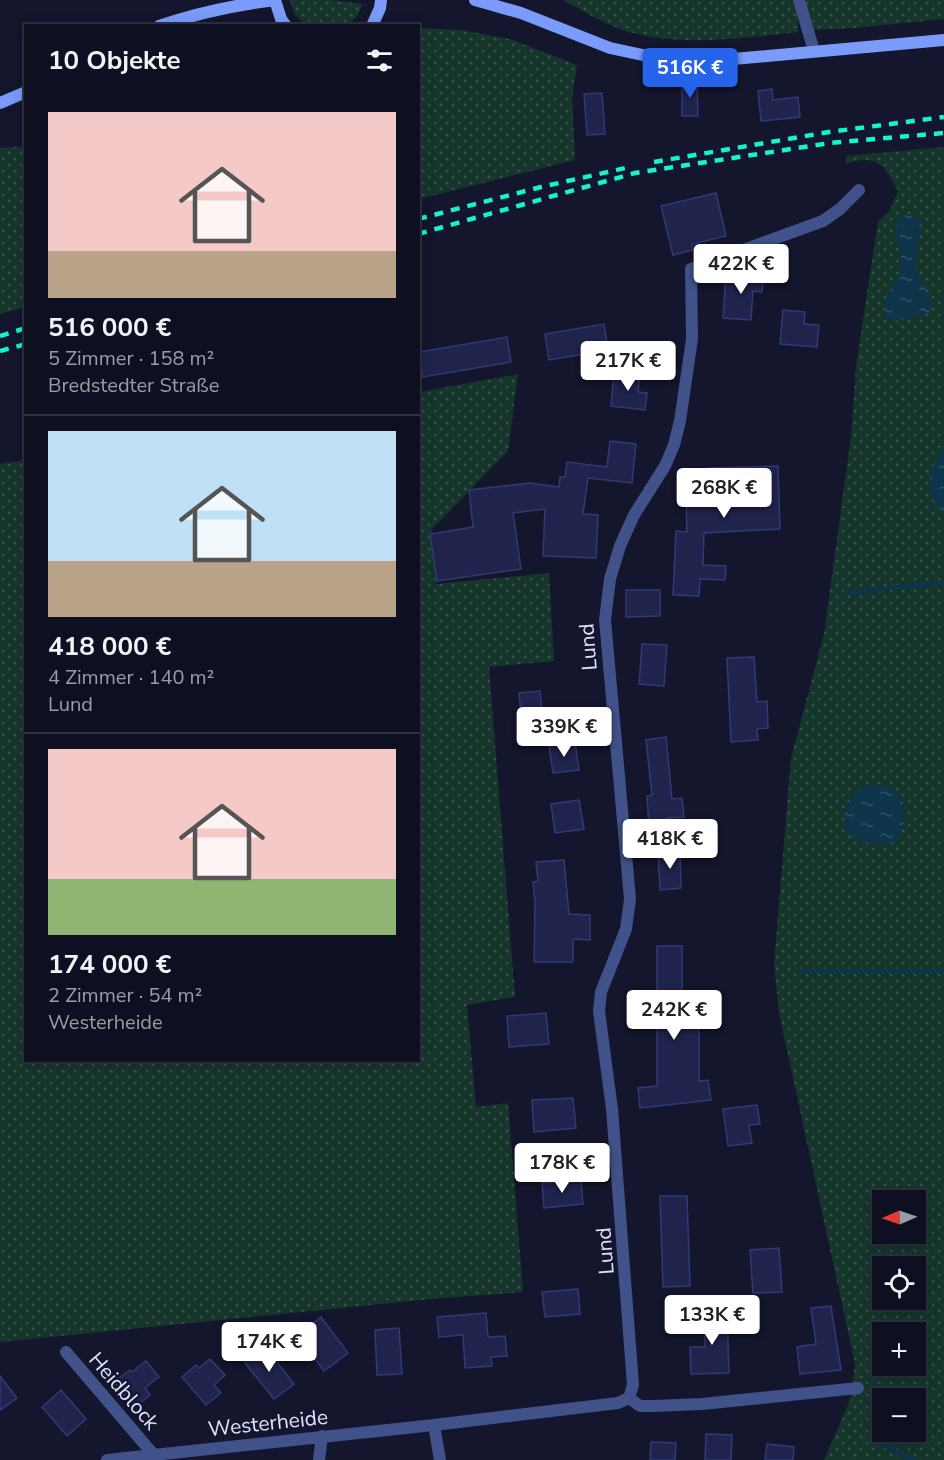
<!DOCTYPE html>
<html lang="de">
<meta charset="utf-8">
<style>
:root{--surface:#0e1021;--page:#17192a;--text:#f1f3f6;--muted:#9b9da5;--line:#2e303f;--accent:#2563eb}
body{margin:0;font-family:"Nunito Sans",sans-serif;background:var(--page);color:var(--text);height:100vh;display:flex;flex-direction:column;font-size:22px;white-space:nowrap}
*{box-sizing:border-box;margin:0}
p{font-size:20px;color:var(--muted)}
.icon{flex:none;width:33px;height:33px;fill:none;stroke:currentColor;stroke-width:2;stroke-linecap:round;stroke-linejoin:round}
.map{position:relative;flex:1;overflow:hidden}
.side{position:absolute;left:24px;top:24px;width:396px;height:1038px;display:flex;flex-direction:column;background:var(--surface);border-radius:0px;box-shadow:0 3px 15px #0003,0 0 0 2px var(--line)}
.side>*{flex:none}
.needle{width:39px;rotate:268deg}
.controls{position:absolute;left:872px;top:1190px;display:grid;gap:12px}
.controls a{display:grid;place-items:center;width:54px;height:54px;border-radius:0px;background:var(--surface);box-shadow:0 3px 15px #0003,0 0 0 2px var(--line);font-size:30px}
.price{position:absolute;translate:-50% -51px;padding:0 14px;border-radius:6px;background:#fff;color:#222;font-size:20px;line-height:39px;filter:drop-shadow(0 2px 3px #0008)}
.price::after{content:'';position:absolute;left:50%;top:36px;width:18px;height:14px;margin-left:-9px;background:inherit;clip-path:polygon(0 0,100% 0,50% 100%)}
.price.current{background:var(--accent);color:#fff}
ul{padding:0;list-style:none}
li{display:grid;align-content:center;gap:12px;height:318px;padding:0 24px}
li+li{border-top:2px solid var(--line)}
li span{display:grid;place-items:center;height:186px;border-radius:0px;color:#555}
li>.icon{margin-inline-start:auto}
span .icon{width:108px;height:108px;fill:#fffc;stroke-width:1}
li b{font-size:26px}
h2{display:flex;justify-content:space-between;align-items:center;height:72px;padding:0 24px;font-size:26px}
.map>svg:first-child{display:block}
.grass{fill:url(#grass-dots);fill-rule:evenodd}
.water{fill:url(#water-ripples)}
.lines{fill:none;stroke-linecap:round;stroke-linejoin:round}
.stream{stroke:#0e354a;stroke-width:5}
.building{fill:#20234c;stroke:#333977;stroke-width:1.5}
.minor{stroke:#405289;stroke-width:12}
.secondary{stroke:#7a9bf9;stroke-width:12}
.rail{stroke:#14f5cc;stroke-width:4.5;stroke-dasharray:9 8;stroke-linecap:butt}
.labels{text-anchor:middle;stroke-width:4.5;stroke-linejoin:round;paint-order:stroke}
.street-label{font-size:21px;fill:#dfe4fe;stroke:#13162c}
</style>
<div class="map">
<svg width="944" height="1460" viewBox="0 0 944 1460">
<defs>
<pattern id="grass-dots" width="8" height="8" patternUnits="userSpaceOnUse" patternTransform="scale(1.5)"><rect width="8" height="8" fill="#16362c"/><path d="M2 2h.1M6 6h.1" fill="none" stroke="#37534c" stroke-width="1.8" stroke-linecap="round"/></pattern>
<pattern id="water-ripples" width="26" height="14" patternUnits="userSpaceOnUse" patternTransform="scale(1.5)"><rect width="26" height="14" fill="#0e354a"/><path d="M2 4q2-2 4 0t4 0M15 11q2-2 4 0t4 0" fill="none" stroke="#315265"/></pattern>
</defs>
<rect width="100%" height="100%" fill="#13162c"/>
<!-- grass -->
<path class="grass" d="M 290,0 L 330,0 L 363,4 L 358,15 L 348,25 L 306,25 L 295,15 Z
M 563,0 L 794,0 L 798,18 L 798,32 C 742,38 685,47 629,32 C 607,26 584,11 563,0 Z
M 805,0 L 944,0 L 944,19 L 854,28 L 814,30 Z
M 419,28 L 461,30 L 510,39 L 577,65 L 572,98 L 575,160 L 419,199 Z
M 25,146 L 25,307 L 0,314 L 0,148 Z
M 944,147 L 944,1460 L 824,1460 L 850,1400 L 855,1364 L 779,1013 L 774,964 L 791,758 L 824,634 L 851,437 L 856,366 L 878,222 L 890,210 L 898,191 C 885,165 876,153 846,164 L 846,156 ZM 882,1200 L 915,1200 L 915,1233 L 882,1233 ZM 882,1266 L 915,1266 L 915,1299 L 882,1299 ZM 882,1332 L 915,1332 L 915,1365 L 882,1365 ZM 882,1398 L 915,1398 L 915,1431 L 882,1431 Z
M 518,374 L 508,451 L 432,529 L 436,584 L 549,573 L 554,661 L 489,667 L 515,997 L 467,1005 L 476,1107 L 508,1103 L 523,1292 L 431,1299 L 0,1342 L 0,464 L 25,460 L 26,1060 L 418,1060 L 419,392 Z"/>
<!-- water -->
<path class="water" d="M 907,215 L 918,217 L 923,226 L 918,240 L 915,264 L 931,302 L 929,313 L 897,321 L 886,318 L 885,301 L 899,273 L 901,256 L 895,233 L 898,218 Z
M 944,446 L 944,510 L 942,511 C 921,493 930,467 944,446 Z
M 880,785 C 883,786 890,787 893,789 C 911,801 909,837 888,844 C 883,845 875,843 869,843 C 863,842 853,838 849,833 C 836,819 850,793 866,786 C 869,785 875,785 880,785 Z"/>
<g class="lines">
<!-- stream -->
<path class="stream" d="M 845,593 L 944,582
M 799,971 L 944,971
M 878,1442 L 913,1460"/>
</g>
<!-- building -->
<path class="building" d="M 682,81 L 697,81 L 698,116 L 682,116 Z
M 772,89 L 773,100 L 798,97 L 800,117 L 761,121 L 758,91 Z
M 602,93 L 605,134 L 587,135 L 584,94 Z
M 716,193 L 726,236 L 692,244 L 693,250 L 673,255 L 661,206 Z
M 726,273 L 764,275 L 762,292 L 753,291 L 751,320 L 723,318 Z
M 783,310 L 805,312 L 804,324 L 819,325 L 817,347 L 780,344 Z
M 604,324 L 608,350 L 549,360 L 545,334 Z
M 507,337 L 511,362 L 423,377 L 419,352 Z
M 614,372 L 640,374 L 638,392 L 647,393 L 645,410 L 611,406 Z
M 610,441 L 636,444 L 632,483 L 588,478 L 583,514 L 598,515 L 596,558 L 543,556 L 545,509 L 513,513 L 521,569 L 437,581 L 430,534 L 473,527 L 469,490 L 530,483 L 559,487 L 560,477 L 565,477 L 567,462 L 607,467 Z
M 778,466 L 780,529 L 704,533 L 703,565 L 726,566 L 725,580 L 700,579 L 699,596 L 673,595 L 676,531 L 687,532 L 686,494 L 709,493 L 708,468 Z
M 626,590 L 660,590 L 660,616 L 626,617 Z
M 642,644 L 667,645 L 664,686 L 639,684 Z
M 754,657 L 757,702 L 767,701 L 768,728 L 757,729 L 758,740 L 731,742 L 727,658 Z
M 540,691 L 543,723 L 522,725 L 519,693 Z
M 666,737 L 672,799 L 682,798 L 684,817 L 667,818 L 668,825 L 649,827 L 647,796 L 652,795 L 646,740 Z
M 575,743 L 579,770 L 553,773 L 549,746 Z
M 579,800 L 584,829 L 555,833 L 551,804 Z
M 680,851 L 681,888 L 660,890 L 658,853 Z
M 564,860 L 569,914 L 590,915 L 590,940 L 573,939 L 573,962 L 534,962 L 535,903 L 533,882 L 538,881 L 536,862 Z
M 657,946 L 682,946 L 682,1024 L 699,1024 L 699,1081 L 708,1080 L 711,1100 L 640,1108 L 638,1088 L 657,1086 Z
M 546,1013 L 549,1044 L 509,1047 L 507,1016 Z
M 573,1098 L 576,1128 L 534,1132 L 532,1100 Z
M 757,1105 L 760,1124 L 749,1125 L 752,1143 L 728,1146 L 723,1109 Z
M 581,1180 L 583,1204 L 544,1208 L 542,1183 Z
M 660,1196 L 687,1196 L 690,1286 L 663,1287 Z
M 779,1248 L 782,1292 L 753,1293 L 750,1250 Z
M 578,1289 L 580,1314 L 545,1317 L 542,1292 Z
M 831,1306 L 841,1370 L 800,1374 L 797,1347 L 816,1344 L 811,1308 Z
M 727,1310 L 729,1373 L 691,1374 L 690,1347 L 705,1347 L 704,1311 Z
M 486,1313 L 488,1337 L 505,1336 L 507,1356 L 491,1357 L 492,1366 L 465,1368 L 463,1335 L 439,1337 L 437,1317 Z
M 321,1317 L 348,1353 L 324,1371 L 297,1335 Z
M 399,1328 L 402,1374 L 377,1375 L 375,1330 Z
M 265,1347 L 294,1384 L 274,1399 L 245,1363 Z
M 210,1359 L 225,1375 L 214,1385 L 221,1393 L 206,1405 L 182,1377 L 196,1365 L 199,1368 Z
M 146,1361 L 159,1377 L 145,1388 L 150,1395 L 134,1408 L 114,1382 L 130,1370 L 132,1372 Z
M 0,1376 L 17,1398 L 0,1410 Z
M 61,1390 L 86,1419 L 67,1436 L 42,1407 Z
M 706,1434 L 732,1435 L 731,1460 L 705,1460 Z
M 651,1442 L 676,1443 L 675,1460 L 650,1460 Z
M 767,1444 L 794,1447 L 793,1460 L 765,1460 Z"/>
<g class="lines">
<!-- minor -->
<path class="minor" d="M 799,0 L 814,51
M 66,1352 L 153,1454
M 629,1398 L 640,1406 L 653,1406 L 702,1404 L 858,1388
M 107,1460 L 434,1425
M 319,1460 L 322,1436
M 440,1460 L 434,1425 L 618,1403 L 629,1398 L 633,1385 L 612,1109 L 599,1011 L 601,992 L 626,929 L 630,899 L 605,620 L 610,579 L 620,546 L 634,515 L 665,466 L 674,445 L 680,421 L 692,339 L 691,269 L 823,221 L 840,209 L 859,190"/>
<!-- secondary -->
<path class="secondary" d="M 275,0 L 281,19 L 286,26
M 475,0 L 521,13 L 610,48 L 666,60 L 711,61 L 944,40
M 159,26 C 197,13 235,5 275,0
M 372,26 L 380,8 L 381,0
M 0,103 L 26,92"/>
<!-- rail -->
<path class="rail" d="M 654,162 L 829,132 L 944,117
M 418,219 L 541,187 L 630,167
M 418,234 L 635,173 L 830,143 L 944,133
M 0,336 L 26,328
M 0,351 L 26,344"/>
</g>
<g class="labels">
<!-- street labels -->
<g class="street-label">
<text transform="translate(588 647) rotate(-94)" y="7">Lund</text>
<text transform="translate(605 1251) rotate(-94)" y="7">Lund</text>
<text transform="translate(124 1391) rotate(49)" y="7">Heidblock</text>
<text transform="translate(268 1423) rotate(-6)" y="7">Westerheide</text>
</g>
</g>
</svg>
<div class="controls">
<a><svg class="needle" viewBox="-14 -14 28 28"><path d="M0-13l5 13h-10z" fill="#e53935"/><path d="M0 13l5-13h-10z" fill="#9b9da5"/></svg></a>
<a><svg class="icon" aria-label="locate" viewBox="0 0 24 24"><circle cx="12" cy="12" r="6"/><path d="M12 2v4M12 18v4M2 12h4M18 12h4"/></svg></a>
<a>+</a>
<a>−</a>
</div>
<b class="price current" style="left:690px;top:99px">516K €</b>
<b class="price" style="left:741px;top:295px">422K €</b>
<b class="price" style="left:628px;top:392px">217K €</b>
<b class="price" style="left:724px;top:519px">268K €</b>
<b class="price" style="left:564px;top:758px">339K €</b>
<b class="price" style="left:670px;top:870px">418K €</b>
<b class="price" style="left:674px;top:1041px">242K €</b>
<b class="price" style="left:562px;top:1194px">178K €</b>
<b class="price" style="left:712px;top:1346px">133K €</b>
<b class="price" style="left:269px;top:1373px">174K €</b>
<section class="side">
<h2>10 Objekte<svg class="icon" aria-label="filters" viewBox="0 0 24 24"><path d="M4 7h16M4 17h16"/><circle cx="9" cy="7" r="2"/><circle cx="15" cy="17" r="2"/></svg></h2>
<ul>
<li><span style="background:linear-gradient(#f6c9c9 75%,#b9a48a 0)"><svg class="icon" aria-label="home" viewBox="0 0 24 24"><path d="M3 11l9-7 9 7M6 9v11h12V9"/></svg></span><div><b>516 000 €</b><p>5 Zimmer · 158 m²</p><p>Bredstedter Straße</p></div></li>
<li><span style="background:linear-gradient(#bfe0f5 70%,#b9a48a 0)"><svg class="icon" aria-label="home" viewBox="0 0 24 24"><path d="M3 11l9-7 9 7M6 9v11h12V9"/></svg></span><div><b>418 000 €</b><p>4 Zimmer · 140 m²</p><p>Lund</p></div></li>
<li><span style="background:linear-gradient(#f6c9c9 70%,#8fb573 0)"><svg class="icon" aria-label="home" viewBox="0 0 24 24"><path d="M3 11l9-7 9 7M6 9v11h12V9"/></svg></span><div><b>174 000 €</b><p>2 Zimmer · 54 m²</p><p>Westerheide</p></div></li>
</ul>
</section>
</div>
